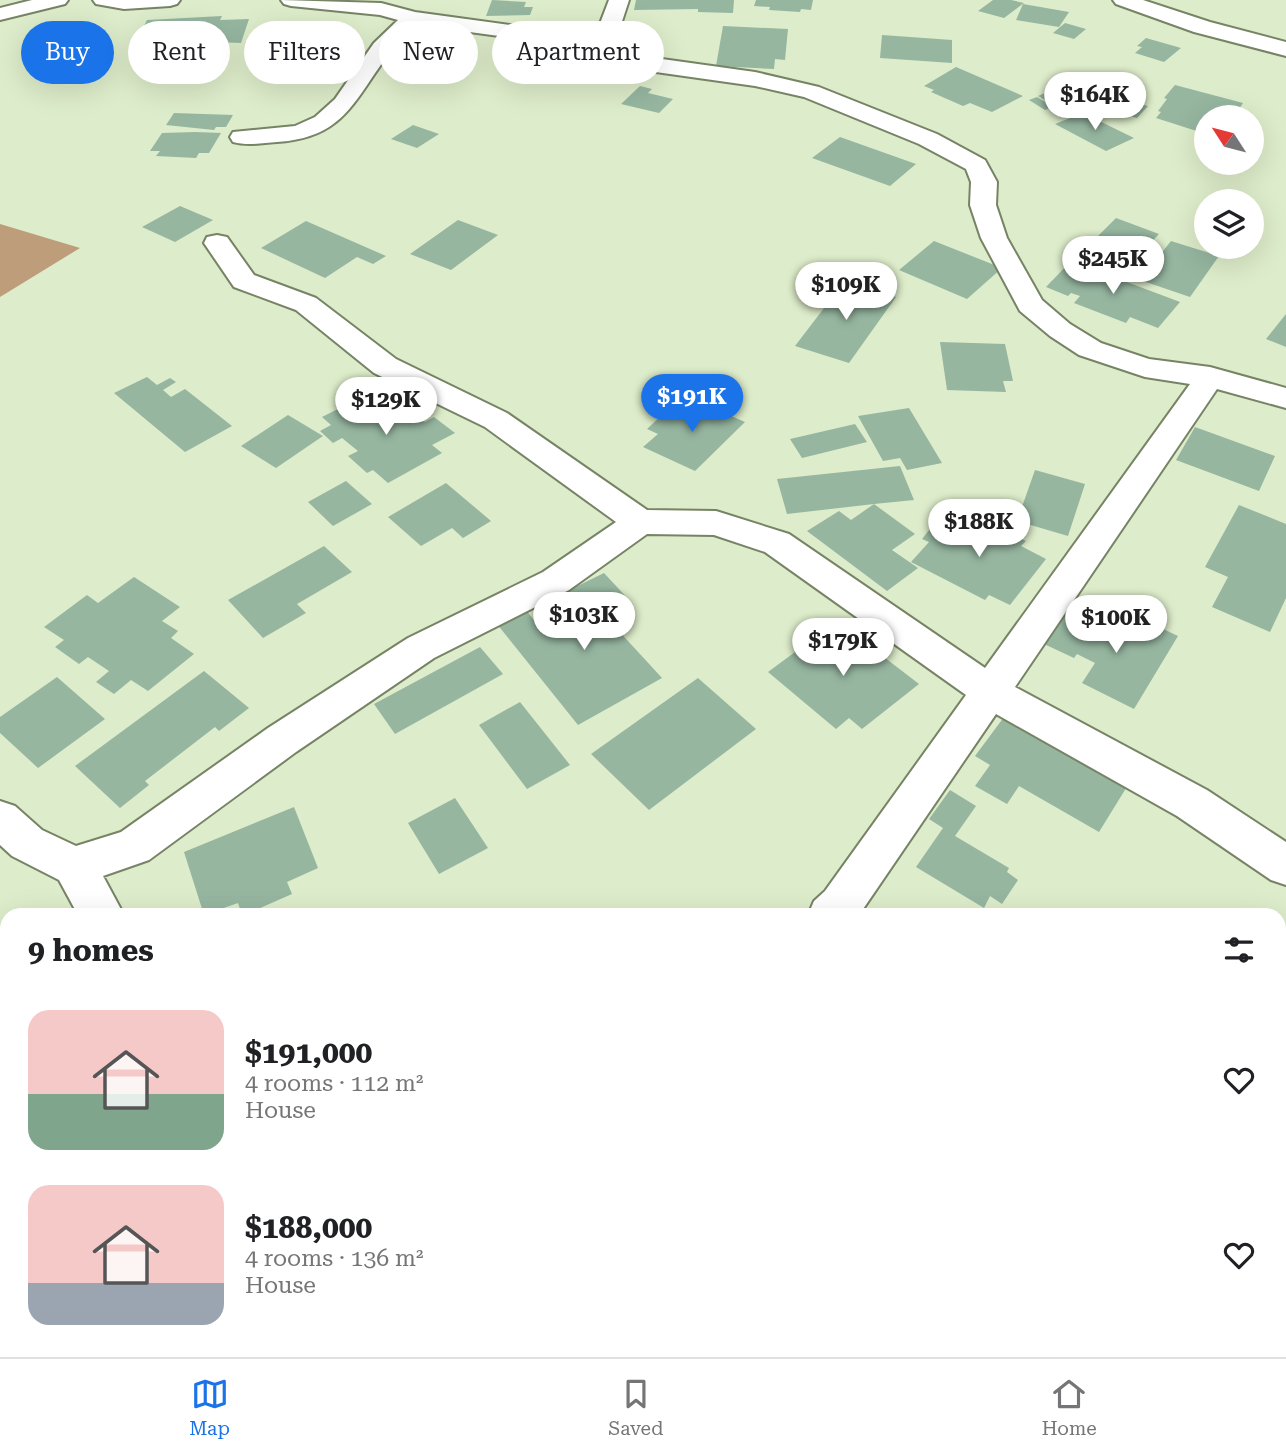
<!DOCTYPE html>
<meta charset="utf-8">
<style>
:root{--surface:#fff;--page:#f6f6f6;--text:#202124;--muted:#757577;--line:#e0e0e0;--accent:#1a73e8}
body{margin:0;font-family:"Roboto Serif",serif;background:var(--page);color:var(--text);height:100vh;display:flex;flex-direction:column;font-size:26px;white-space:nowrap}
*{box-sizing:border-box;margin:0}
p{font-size:23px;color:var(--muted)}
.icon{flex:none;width:38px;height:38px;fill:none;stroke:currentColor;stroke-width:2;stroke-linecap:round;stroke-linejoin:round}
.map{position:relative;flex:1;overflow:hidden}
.details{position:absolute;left:0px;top:908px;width:1286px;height:450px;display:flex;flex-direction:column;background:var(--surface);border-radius:21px 21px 0 0;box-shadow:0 7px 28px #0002}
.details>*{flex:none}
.banner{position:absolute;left:21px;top:21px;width:700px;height:63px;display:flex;gap:14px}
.needle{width:46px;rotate:306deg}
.fabs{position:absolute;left:1194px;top:105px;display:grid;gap:14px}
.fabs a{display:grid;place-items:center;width:70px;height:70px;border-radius:50%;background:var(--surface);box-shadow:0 7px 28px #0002;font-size:35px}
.price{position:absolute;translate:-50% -60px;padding:0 16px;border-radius:24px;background:#fff;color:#222;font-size:23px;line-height:46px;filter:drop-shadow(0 2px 4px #0008)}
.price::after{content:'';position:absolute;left:50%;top:42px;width:21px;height:16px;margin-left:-10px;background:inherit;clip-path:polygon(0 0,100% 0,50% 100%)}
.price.active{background:var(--accent);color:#fff}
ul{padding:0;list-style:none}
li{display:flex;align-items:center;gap:21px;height:175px;padding:0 28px}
li span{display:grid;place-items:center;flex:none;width:196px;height:140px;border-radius:21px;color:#555}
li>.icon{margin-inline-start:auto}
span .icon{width:84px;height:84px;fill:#fffc;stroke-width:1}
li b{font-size:30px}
h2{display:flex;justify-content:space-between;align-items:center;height:84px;padding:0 28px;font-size:30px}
.pill{padding:0 24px;border-radius:32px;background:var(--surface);box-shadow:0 7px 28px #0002;font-size:24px;line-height:63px}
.pill.active{background:var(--accent);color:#fff}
.tabs{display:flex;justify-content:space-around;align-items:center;height:98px;border-top:2px solid var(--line);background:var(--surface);font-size:19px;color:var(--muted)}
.tabs a{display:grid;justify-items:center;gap:4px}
.tabs .active{color:var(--accent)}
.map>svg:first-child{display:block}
.forest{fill:#bd9d7a}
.building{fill:#96b6a0}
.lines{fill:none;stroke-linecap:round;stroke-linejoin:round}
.minor-casing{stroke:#778365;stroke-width:4}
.minor{fill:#fff;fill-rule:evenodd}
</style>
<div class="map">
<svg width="1286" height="1357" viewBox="0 0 1286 1357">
<rect width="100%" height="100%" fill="#ddecca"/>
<!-- forest -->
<path class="forest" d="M 0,224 L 80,248 L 0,297 Z"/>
<!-- building -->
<path class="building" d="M 492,0 L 526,2 L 524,7 L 533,7 L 530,15 L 486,16 Z
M 636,0 L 734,0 L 733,13 L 698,12 L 698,9 L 634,10 Z
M 756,0 L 813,0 L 811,10 L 801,9 L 800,12 L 769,10 L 770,7 L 754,6 Z
M 993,0 L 1011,0 L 1024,3 L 1004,18 L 978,11 Z
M 1023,4 L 1069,12 L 1059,27 L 1016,20 Z
M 222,16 L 220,20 L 249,19 L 241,43 L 213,42 L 211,47 L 195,48 L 197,44 L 159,48 L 161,44 L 135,44 L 147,20 Z
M 582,23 L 600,24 L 595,35 L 577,34 Z
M 1065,23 L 1086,29 L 1074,39 L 1053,33 Z
M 723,26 L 788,29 L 785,60 L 775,59 L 774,69 L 716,66 Z
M 882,35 L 952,40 L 952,63 L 880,58 Z
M 1146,38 L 1181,48 L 1164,62 L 1135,53 L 1142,47 L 1137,46 Z
M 956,67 L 1023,96 L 992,112 L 970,103 L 963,106 L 931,92 L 934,90 L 924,86 Z
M 1175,85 L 1243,103 L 1234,117 L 1206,117 L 1206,134 L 1156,118 L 1161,112 L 1158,111 L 1167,99 L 1164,98 Z
M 640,86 L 652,89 L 648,93 L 673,99 L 659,113 L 621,104 Z
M 1045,93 L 1063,103 L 1055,106 L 1038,96 Z
M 1037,97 L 1053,107 L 1045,110 L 1029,100 Z
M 1124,100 L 1148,106 L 1137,118 L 1113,111 Z
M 174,113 L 233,115 L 226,127 L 216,127 L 214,130 L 166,125 Z
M 1083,113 L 1134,138 L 1106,151 L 1055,124 Z
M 413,125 L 439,134 L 417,148 L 391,139 Z
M 196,132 L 221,133 L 209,153 L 199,153 L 196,158 L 156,156 L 160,151 L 150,151 L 162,133 Z
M 840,137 L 916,164 L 890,186 L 812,158 Z
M 180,206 L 213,220 L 175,242 L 142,227 Z
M 1116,218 L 1159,234 L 1123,273 L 1078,256 Z
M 458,220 L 498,235 L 451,270 L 410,254 Z
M 306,221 L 386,256 L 373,264 L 357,257 L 325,278 L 261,248 Z
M 934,241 L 1002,268 L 967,299 L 899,270 Z
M 1171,241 L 1219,256 L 1190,297 L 1140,280 Z
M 1071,261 L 1180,302 L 1158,328 L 1130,317 L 1126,323 L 1074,303 L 1080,296 L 1071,293 L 1068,296 L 1046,287 Z
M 844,282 L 896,297 L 849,363 L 795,346 Z
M 1286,314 L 1286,347 L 1266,339 Z
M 940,342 L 1005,344 L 1013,381 L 1003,381 L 1006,392 L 947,390 Z
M 147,377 L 157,385 L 170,378 L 176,382 L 163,390 L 171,397 L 185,389 L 232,426 L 185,452 L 114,393 Z
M 360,398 L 378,413 L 400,402 L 425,422 L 434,417 L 455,433 L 432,445 L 442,453 L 388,483 L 373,470 L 367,473 L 348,456 L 358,451 L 342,438 L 333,443 L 320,431 L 331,425 L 322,417 Z
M 690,398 L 745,422 L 695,471 L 643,447 L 658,434 L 647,429 L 666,411 L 673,414 Z
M 909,408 L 942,463 L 907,470 L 900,458 L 883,461 L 858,416 Z
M 288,415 L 323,436 L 276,468 L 241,446 Z
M 855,424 L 867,442 L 802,458 L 790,439 Z
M 1195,427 L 1275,456 L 1259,491 L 1176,460 Z
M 900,466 L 914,500 L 874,504 L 915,534 L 892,550 L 918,568 L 887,591 L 807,531 L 839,511 L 851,520 L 874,504 L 787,514 L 777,479 Z
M 1035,470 L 1085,484 L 1068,536 L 1017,521 Z
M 346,481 L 372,504 L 333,526 L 308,502 Z
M 446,483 L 491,521 L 463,538 L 452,528 L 421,546 L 388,517 Z
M 1239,505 L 1286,524 L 1286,598 L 1270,632 L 1212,607 L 1228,577 L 1205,567 Z
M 970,514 L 1026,541 L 1021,546 L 1046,559 L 1010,605 L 989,595 L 985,600 L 911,562 L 929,542 L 922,539 L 937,520 L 957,529 Z
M 324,546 L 352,572 L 297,604 L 306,613 L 263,638 L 228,600 Z
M 604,573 L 631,602 L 605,616 L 662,678 L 578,725 L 497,624 L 526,610 L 544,633 L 573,618 L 582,628 L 586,627 L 559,595 Z
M 134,577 L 180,607 L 162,621 L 178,631 L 171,638 L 194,654 L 148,691 L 131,680 L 114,694 L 96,682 L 109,671 L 88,657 L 79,664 L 55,647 L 64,640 L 44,627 L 87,595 L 98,603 Z
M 1127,612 L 1178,636 L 1134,709 L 1082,683 L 1095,663 L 1077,654 L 1074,658 L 1044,644 L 1065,614 L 1112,637 Z
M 837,621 L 919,684 L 862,729 L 849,718 L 836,729 L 768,672 Z
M 480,647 L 503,674 L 395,734 L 374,704 Z
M 204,671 L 249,708 L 219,731 L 215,727 L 145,781 L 149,785 L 120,808 L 75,766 Z
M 57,677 L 105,719 L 38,768 L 0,733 L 0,717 Z
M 698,678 L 756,729 L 649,810 L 591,754 Z
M 520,702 L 570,765 L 527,789 L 479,725 Z
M 1004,717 L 1128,785 L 1099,832 L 1019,786 L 1007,804 L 975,786 L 990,765 L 975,756 Z
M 950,790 L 976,806 L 955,836 L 1009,868 L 1007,872 L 1018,880 L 1002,904 L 990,896 L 984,908 L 916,867 L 943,828 L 929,819 Z
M 455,798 L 488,848 L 439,874 L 408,823 Z
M 294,807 L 318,868 L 287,882 L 292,894 L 244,915 L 242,915 L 238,903 L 204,915 L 184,852 Z"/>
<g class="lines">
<!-- minor casing -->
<g class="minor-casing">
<path id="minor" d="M 32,0 L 68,0 L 65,4 L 0,20 L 0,8 Z
M 93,0 L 180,0 L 177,4 L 170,6 L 124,9 L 96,4 Z
M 281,0 L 381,3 L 415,12 L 525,27 L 591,47 L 609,0 L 629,0 L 612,52 L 755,72 L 819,87 L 937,134 L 985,160 L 997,182 L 996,205 L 1007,238 L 1042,300 L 1070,324 L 1101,343 L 1149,359 L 1210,367 L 1286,388 L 1286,408 L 1217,389 L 1015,687 L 1207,790 L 1286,842 L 1286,885 L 1271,880 L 1177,816 L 996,714 L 859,915 L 808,915 L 814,901 L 825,891 L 966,695 L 765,552 L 714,535 L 647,534 L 569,590 L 434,658 L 296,752 L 149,860 L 103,876 L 124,915 L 78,915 L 59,880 L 12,856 L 0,845 L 0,801 L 15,806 L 42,830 L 76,846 L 121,832 L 268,728 L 408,638 L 543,572 L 616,522 L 485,427 L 374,373 L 296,310 L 234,287 L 204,243 L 207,237 L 217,235 L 227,237 L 254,275 L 316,298 L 396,359 L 507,413 L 647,510 L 716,511 L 789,534 L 985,668 L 1190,384 L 1145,377 L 1079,355 L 1050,336 L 1020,311 L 981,238 L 970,205 L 971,182 L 966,169 L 919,144 L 804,97 L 755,86 L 599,64 L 522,39 L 418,25 C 408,35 396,44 387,56 C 353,103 342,138 277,142 C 263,143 247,146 233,142 L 230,137 L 233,132 L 295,126 L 315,117 L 335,99 L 374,43 L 398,20 L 380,15 L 291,6 L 284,4 Z
M 1113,0 L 1143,0 L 1210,22 L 1286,42 L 1286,56 L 1194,32 L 1116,4 Z
M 0,1147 L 7,1150 L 7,1207 L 0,1204 Z
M 1286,1185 L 1286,1250 L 1279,1252 L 1279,1188 Z
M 1196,1351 L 1252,1351 L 1250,1357 L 1194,1357 Z"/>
</g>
<!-- minor -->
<use href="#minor" class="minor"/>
</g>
</svg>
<div class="fabs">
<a><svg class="needle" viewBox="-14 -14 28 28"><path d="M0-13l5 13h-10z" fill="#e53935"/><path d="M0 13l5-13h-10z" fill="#757577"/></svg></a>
<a><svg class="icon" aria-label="layers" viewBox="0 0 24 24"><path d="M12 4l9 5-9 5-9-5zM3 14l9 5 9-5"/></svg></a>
</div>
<b class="price" style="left:1095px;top:132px">$164K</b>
<b class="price" style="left:1113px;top:296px">$245K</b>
<b class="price" style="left:846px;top:322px">$109K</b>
<b class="price active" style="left:692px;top:434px">$191K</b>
<b class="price" style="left:386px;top:437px">$129K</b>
<b class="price" style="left:979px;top:559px">$188K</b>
<b class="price" style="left:584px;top:652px">$103K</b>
<b class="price" style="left:1116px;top:655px">$100K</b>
<b class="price" style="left:843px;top:678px">$179K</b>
<div class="banner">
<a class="pill active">Buy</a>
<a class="pill">Rent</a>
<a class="pill">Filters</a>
<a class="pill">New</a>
<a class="pill">Apartment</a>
</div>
<section class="details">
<h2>9 homes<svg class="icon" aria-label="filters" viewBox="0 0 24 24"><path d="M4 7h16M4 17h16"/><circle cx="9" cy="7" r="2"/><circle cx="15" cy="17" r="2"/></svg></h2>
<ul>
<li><span style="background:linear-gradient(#f6c9c9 60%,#7fa58c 0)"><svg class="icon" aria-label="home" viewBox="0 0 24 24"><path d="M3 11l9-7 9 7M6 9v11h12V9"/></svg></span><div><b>$191,000</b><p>4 rooms · 112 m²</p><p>House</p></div><svg class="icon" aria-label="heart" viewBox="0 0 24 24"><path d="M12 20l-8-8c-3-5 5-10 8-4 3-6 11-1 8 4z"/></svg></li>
<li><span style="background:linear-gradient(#f6c9c9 70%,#9aa5b1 0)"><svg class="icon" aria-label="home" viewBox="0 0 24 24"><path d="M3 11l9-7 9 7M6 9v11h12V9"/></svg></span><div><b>$188,000</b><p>4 rooms · 136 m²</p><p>House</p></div><svg class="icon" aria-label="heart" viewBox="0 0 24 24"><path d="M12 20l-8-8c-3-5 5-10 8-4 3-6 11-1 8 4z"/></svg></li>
</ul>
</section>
</div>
<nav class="tabs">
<a class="active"><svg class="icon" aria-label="map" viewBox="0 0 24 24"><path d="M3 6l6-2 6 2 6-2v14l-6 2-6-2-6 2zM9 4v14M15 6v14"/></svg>Map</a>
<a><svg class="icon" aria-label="saved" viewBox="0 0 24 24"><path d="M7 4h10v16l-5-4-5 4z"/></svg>Saved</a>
<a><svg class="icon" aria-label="home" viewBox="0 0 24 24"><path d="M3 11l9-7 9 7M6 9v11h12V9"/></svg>Home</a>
</nav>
